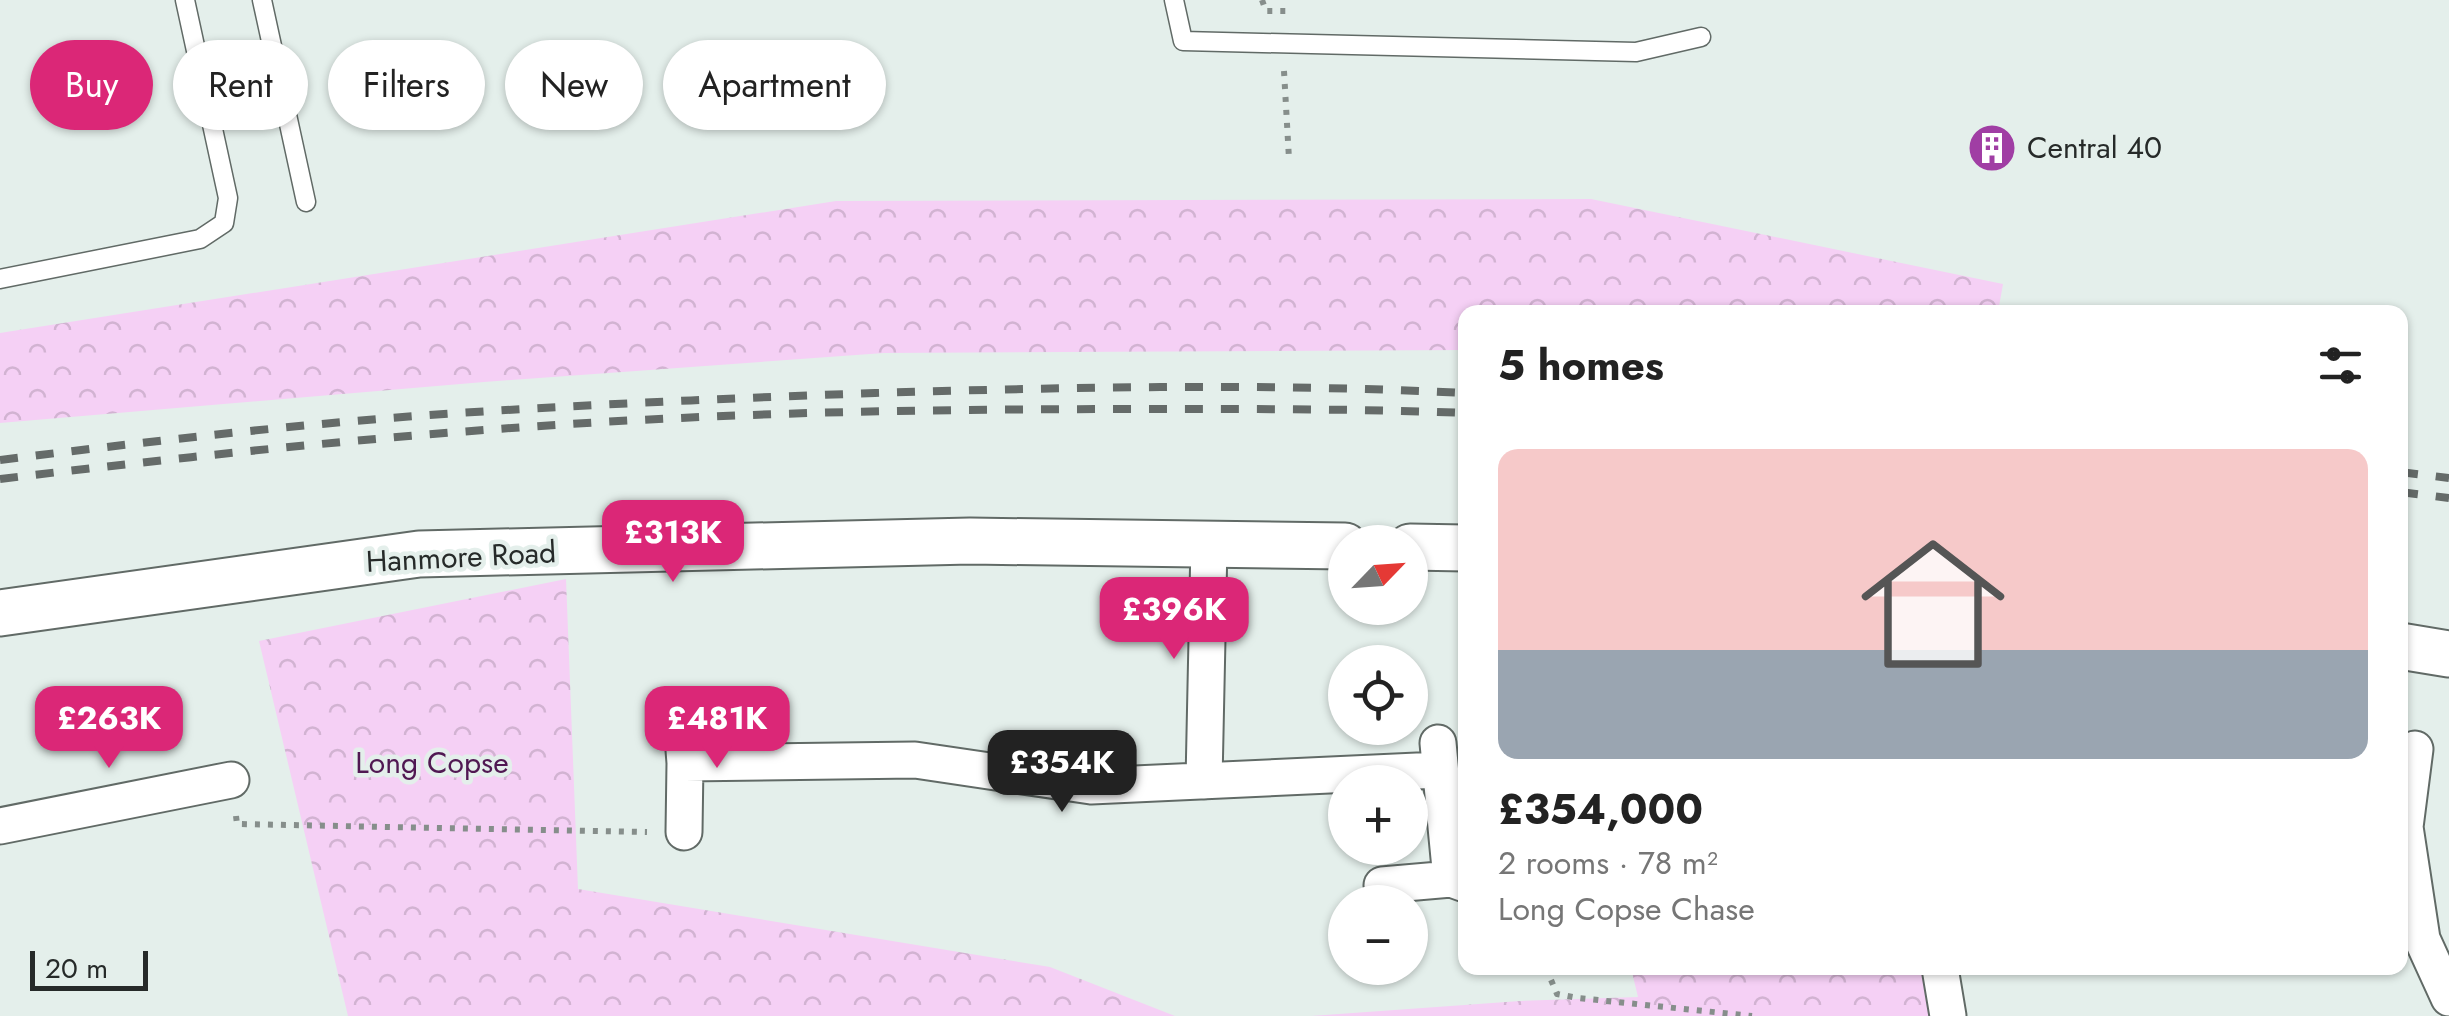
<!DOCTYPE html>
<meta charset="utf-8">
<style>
:root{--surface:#fff;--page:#f2f2f2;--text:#222;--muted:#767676;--accent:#db2777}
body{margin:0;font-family:Jost,sans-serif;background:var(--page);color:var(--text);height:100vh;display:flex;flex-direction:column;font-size:38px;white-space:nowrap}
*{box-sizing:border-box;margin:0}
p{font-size:32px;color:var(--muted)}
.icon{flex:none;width:55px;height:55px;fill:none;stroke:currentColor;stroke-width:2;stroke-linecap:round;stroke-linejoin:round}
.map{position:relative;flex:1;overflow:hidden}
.drawer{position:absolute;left:1458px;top:305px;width:950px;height:670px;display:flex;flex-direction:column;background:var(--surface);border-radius:20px;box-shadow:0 2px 8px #0004}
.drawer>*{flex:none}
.top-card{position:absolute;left:30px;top:40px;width:950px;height:90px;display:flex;gap:20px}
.needle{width:65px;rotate:65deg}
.fabs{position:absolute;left:1328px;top:525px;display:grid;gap:20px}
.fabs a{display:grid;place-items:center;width:100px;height:100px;border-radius:50%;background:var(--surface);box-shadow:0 2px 8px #0004;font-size:50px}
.scale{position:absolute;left:30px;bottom:25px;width:118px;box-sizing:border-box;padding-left:10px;border:5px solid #262a29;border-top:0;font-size:28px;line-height:35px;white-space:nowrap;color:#262a29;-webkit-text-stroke:8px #e4efeb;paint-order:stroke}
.price{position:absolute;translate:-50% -85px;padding:0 22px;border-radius:20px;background:var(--accent);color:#fff;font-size:32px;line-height:65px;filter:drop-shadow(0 2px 5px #0008)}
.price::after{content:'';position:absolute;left:50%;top:60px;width:30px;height:22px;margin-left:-15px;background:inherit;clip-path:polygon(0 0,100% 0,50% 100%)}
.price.current{background:#222;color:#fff}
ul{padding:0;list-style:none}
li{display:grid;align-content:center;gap:20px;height:530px;padding:0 40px}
li span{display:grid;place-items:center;height:310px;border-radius:20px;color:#555}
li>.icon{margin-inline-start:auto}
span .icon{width:180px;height:180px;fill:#fffc;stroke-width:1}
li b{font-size:42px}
h2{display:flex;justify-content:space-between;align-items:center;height:120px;padding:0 40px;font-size:42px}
.pill{padding:0 35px;border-radius:45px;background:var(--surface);box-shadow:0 2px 8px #0004;font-size:35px;line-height:90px}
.pill.current{background:var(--accent);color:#fff}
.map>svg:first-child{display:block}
.forest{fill:url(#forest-crowns)}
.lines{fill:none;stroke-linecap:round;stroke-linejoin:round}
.service-casing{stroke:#616a66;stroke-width:21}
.minor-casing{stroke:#616a66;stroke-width:39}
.tertiary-casing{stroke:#616a66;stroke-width:49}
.path{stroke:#868e8b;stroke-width:6;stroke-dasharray:5 8;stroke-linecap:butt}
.service{stroke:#fff;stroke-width:18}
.minor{stroke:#fff;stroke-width:35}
.tertiary{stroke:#fff;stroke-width:45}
.rail{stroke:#656b69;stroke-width:8;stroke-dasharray:18 18;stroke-linecap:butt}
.labels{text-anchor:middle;stroke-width:9;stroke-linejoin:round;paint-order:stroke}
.poi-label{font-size:30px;fill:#262a29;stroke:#e4efeb;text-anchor:start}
.street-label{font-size:30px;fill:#262a29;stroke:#e4efeb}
.park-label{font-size:30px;fill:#501852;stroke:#e4efeb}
</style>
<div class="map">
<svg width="2449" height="1016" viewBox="0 0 2449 1016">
<defs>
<pattern id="forest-crowns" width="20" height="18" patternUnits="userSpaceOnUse" patternTransform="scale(2.5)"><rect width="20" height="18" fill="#f5d0f5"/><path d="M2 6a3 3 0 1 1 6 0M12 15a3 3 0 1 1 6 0" fill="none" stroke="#d2b3d2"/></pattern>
</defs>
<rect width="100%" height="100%" fill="#e4efeb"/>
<!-- forest -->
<path class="forest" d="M 1591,199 L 2003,284 L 1998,312 L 1465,312 L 1465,350 L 884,353 L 484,382 L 0,423 L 0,333 L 836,201 Z
M 566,579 L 578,889 L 1050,967 L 1175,1016 L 348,1016 L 259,641 Z
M 1631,968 L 1921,968 L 1931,1016 L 1311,1016 L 1520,1001 L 1638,997 Z"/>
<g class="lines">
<!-- service casing -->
<g class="service-casing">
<path id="service" d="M 262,0 L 306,202
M 1174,0 L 1183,41 L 1636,52 L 1701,37
M 0,279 L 200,239 L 224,223 L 228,198 L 185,0"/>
</g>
<!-- minor casing -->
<g class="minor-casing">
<path id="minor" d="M 681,711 L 685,763 L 684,832
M 1438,743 L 1451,879
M 2415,749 L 2405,827 L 2422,939 L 2449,998
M 685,763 L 915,760 L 1091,786 L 1439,770
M 1204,781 L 1209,544
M 0,826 L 231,780
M 1382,885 L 1451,879 L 1465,884
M 1940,968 L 1948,1016"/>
</g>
<!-- tertiary casing -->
<g class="tertiary-casing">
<path id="tertiary" d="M 1410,547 L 1465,548
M 0,613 L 419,554 L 970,541 L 1345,546
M 2400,646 L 2449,654"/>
</g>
<!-- path -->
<path class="path" d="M 1262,0 L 1266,11 L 1286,11 L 1285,18
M 1284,71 L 1289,159
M 236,816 L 237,824 L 647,832
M 1546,968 L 1557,994 L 1578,998 L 1752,1016"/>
<!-- service -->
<use href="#service" class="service"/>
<!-- minor -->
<use href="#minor" class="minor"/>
<!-- tertiary -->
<use href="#tertiary" class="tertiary"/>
<!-- rail -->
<path class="rail" d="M 0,460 C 153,441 306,423 459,413 C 598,404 736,398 875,393 C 1071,387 1269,383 1465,393
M 2400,472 L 2449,478
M 0,479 C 233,451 467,427 701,417 C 857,410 1014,409 1170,409 C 1268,409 1367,409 1465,413
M 2400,492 L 2449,498"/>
</g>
<!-- icons -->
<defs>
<g id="building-disc" transform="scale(2.5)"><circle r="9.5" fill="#a03ea4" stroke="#e4efeb"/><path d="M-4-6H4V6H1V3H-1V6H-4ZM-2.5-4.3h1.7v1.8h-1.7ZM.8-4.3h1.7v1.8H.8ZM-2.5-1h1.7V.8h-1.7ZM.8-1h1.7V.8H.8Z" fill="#fff"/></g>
</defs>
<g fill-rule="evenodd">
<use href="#building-disc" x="1992" y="148"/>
</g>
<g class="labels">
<!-- poi labels -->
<g class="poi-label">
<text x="2027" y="158">Central 40</text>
</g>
<!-- street labels -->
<g class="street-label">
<text transform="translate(461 557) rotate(-3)" y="10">Hanmore Road</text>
</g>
<!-- park labels -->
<g class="park-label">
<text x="432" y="773">Long Copse</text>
</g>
</g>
</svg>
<div class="fabs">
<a><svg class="needle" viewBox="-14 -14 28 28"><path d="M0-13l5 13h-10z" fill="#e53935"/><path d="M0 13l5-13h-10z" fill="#767676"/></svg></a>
<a><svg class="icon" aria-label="locate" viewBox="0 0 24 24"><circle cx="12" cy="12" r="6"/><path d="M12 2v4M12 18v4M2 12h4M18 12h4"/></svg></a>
<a>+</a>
<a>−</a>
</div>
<div class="scale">20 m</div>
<b class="price" style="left:673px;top:585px">£313K</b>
<b class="price" style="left:1174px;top:662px">£396K</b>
<b class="price" style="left:109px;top:771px">£263K</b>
<b class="price" style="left:717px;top:771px">£481K</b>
<b class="price current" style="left:1062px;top:815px">£354K</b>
<div class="top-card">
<a class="pill current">Buy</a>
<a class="pill">Rent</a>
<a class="pill">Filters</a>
<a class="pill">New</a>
<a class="pill">Apartment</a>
</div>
<section class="drawer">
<h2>5 homes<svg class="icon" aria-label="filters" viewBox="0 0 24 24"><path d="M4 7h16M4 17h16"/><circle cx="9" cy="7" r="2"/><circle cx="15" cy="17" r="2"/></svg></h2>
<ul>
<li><span style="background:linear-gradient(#f6c9c9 65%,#9aa5b1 0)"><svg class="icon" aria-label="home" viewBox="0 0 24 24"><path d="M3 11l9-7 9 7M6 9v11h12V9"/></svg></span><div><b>£354,000</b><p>2 rooms · 78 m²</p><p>Long Copse Chase</p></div></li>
</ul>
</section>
</div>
